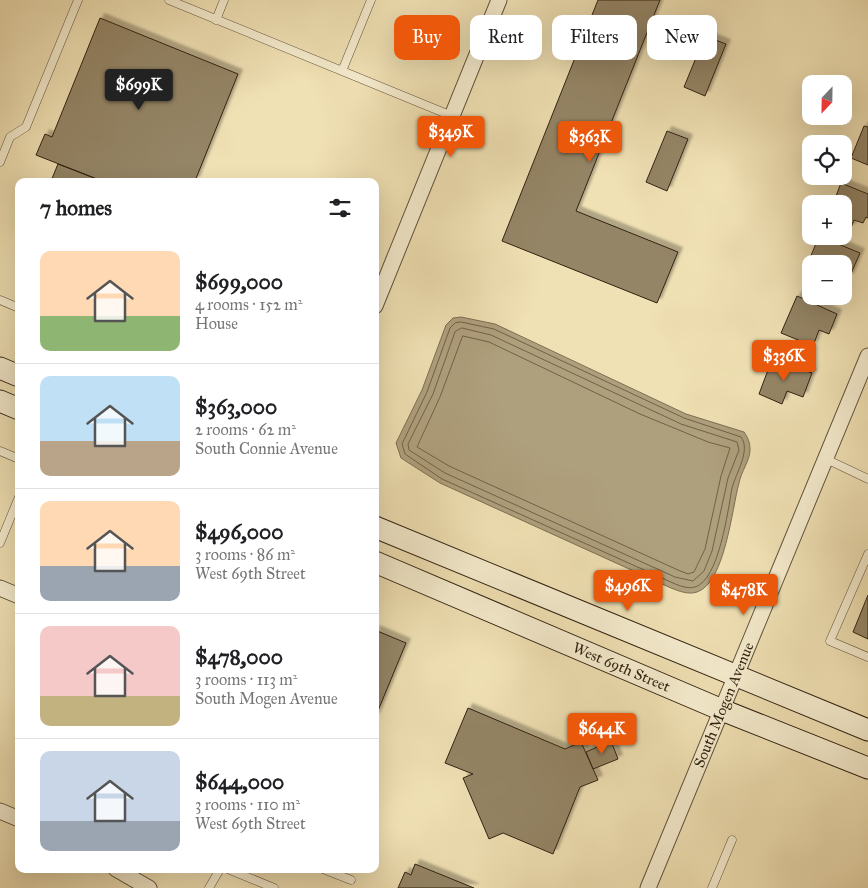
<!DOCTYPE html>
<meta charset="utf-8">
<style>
:root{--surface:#fff;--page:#f2f2f2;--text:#202124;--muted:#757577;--line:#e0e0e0;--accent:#ea580c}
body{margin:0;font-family:"IM FELL Great Primer",serif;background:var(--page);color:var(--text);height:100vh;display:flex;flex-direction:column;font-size:19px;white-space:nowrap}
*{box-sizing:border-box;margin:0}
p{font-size:16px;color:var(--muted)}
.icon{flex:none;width:28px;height:28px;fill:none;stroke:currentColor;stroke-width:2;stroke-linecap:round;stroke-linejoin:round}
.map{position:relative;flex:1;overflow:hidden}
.side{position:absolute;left:15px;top:178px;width:364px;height:695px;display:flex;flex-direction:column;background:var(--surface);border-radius:10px;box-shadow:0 5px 20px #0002}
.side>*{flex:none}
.top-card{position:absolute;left:394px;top:15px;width:399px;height:45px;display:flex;gap:10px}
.needle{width:32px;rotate:202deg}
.buttons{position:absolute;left:802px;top:75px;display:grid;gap:10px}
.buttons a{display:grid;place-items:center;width:50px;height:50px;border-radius:10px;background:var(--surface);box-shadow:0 5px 20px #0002;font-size:25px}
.price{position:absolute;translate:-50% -42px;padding:0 11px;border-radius:5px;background:var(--accent);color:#fff;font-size:16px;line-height:32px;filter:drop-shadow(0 1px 2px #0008)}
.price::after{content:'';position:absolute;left:50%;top:30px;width:15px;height:11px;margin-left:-8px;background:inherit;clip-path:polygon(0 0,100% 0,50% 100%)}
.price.selected{background:#222;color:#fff}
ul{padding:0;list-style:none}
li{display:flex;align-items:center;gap:15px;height:125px;padding:0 25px}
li+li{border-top:1px solid var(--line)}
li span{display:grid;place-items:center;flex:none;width:140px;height:100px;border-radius:10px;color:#555}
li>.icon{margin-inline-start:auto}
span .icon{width:60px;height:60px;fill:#fffc;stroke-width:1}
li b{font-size:21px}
h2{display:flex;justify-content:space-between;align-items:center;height:60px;padding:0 25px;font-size:21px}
.pill{padding:0 18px;border-radius:10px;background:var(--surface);box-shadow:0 5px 20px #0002;font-size:18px;line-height:45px}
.pill.selected{background:var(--accent);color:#fff}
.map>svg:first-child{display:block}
.water{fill:#afa07d;stroke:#7c6e52}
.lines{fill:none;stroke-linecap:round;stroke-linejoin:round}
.shore{stroke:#706148;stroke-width:1}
.building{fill:#948566;stroke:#302212;filter:url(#shadow)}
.lane-casing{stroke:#60523a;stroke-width:9}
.street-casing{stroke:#60523a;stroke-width:17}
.secondary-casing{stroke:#302212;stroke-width:23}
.lane{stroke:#f5ecce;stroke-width:8}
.street{stroke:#f5ecce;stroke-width:15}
.secondary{stroke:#f5ecce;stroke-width:21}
.labels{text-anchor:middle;stroke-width:4.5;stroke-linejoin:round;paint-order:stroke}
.street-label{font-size:15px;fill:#302212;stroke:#f5ecce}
</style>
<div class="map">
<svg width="868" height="888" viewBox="0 0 868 888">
<defs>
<filter id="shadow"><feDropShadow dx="4.5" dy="-4.5" stdDeviation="1" flood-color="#0004"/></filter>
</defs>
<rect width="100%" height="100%" fill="#f0e1b4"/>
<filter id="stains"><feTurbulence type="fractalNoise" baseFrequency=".004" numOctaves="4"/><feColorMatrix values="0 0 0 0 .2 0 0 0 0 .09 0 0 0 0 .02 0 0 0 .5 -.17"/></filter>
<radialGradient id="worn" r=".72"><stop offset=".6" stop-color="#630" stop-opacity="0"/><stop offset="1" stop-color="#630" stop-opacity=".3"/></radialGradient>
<!-- water -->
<path class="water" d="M 461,317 L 495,324 L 686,414 L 744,432 C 748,438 750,442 750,450 C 750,460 741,472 739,483 C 732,508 725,583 697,592 C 688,595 679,591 671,588 L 440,483 L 401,458 L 396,443 L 422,390 L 446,325 L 453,318 Z"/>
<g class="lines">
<!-- shore -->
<path class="shore" d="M 461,322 L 494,329 L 684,418 L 741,437 C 751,450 736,473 732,488 C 728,510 719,580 695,587 C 688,589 680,586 673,583 L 442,479 L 405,454 L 402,444 L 427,392 L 450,328 L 455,323 Z
M 462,328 L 491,335 L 681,424 L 737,442 L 739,450 L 728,478 L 712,551 L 704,571 L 693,581 L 675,577 L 445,473 L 409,450 L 408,444 L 433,394 L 455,332 Z
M 463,336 L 489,342 L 640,414 L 708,442 L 730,448 L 721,476 L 705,549 L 694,572 L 688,574 L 678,570 L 449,466 L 417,447 L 440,397 Z"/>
</g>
<!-- building -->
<path class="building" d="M 598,0 L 660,0 L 576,211 L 678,252 L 657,303 L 502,241 Z
M 100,18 L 238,74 L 195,181 L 102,181 L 36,155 L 45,134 L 52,137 Z
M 705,36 L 726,44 L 705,96 L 684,87 Z
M 864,126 L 868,127 L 868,165 L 851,158 Z
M 667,131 L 688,139 L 667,191 L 646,182 Z
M 58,164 L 102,181 L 51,181 Z
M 841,183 L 868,194 L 868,218 L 866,217 L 863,223 L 854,220 L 851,228 L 844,225 L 844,204 L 833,204 Z
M 819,236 L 860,253 L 849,278 L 844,276 L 844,264 L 811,264 L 811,276 L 804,273 Z
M 797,296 L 837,314 L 829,334 L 819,330 L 813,346 L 781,333 Z
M 771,362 L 791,370 L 793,366 L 812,373 L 803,397 L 787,391 L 782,404 L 759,394 Z
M 868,595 L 868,639 L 853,632 Z
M 375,630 L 406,643 L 375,718 Z
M 468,708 L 565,749 L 581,742 L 598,780 L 580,787 L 553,854 L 503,833 L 489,839 L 463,778 L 473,774 L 445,763 Z
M 611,741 L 618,759 L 593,769 L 586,752 Z
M 415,864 L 474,888 L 398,888 L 405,872 L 411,875 Z"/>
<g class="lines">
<!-- lane casing -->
<g class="lane-casing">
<path id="lane" d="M 169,0 L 452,116
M 216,20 L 224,0
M 342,71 L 371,0
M 0,162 L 10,137 L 26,127 L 78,0
M 0,300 L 19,308
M 0,451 L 19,459
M 826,459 L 868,479
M 0,543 L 19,497
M 868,554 L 830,641 L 868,657
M 228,869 L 274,888
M 323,869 L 351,880
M 209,888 L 220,869
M 712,888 L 732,840"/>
</g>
<!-- street casing -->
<g class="street-casing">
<g id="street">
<path d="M 375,306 L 499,0"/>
<path d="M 0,588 L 19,596"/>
<path d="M 0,811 L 19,819"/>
<path d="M 116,869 L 149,888"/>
<path id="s1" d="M 648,888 L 868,356"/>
</g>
</g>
<!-- secondary casing -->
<g class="secondary-casing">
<g id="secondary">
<path d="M 0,368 L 19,376"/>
<path d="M 0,401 L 19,409"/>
<path d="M 375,527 L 868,730"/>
<path id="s2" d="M 375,562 L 722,710 L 868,768"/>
</g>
</g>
<!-- lane -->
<use href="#lane" class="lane"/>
<!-- street -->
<use href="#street" class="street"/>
<!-- secondary -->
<use href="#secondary" class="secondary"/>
</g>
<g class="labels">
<!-- street labels -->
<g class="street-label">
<text dy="5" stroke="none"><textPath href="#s2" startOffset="268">West 69th Street</textPath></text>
<text dy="5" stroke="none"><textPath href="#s1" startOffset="198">South Mogen Avenue</textPath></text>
</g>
</g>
<rect width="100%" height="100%" filter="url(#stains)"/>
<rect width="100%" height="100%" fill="url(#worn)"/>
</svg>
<div class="buttons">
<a><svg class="needle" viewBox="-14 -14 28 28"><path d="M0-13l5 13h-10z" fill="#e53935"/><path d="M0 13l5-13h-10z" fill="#757577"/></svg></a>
<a><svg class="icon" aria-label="locate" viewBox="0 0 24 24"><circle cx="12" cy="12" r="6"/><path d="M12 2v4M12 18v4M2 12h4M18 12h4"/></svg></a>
<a>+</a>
<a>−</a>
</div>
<b class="price selected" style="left:139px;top:111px">$699K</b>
<b class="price" style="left:451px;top:158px">$349K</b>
<b class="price" style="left:590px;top:163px">$363K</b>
<b class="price" style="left:784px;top:382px">$336K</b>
<b class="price" style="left:628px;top:612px">$496K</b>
<b class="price" style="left:744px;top:616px">$478K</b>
<b class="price" style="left:602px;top:755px">$644K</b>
<div class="top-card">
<a class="pill selected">Buy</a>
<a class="pill">Rent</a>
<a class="pill">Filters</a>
<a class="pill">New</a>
</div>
<section class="side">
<h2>7 homes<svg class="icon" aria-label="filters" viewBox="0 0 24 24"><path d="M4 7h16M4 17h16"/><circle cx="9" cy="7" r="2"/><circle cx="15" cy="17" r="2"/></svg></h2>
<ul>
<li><span style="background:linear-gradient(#ffd9b3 65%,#8fb573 0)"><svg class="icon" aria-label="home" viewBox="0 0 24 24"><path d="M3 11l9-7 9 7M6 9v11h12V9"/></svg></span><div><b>$699,000</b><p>4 rooms · 152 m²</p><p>House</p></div></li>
<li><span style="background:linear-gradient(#bfe0f5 65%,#b9a48a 0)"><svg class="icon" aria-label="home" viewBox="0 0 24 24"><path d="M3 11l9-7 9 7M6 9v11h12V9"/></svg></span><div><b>$363,000</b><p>2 rooms · 62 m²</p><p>South Connie Avenue</p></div></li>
<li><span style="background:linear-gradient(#ffd9b3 65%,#9aa5b1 0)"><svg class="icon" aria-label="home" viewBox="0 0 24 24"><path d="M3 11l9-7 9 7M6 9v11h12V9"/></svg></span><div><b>$496,000</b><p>3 rooms · 86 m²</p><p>West 69th Street</p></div></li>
<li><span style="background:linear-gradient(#f6c9c9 70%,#c2b280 0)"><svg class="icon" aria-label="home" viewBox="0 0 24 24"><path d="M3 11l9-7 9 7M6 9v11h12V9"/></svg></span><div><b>$478,000</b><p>3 rooms · 113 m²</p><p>South Mogen Avenue</p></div></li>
<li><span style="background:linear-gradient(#c9d6e8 70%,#9aa5b1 0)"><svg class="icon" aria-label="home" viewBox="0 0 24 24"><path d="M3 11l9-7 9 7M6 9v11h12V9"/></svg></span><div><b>$644,000</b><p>3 rooms · 110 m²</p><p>West 69th Street</p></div></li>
</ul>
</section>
</div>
